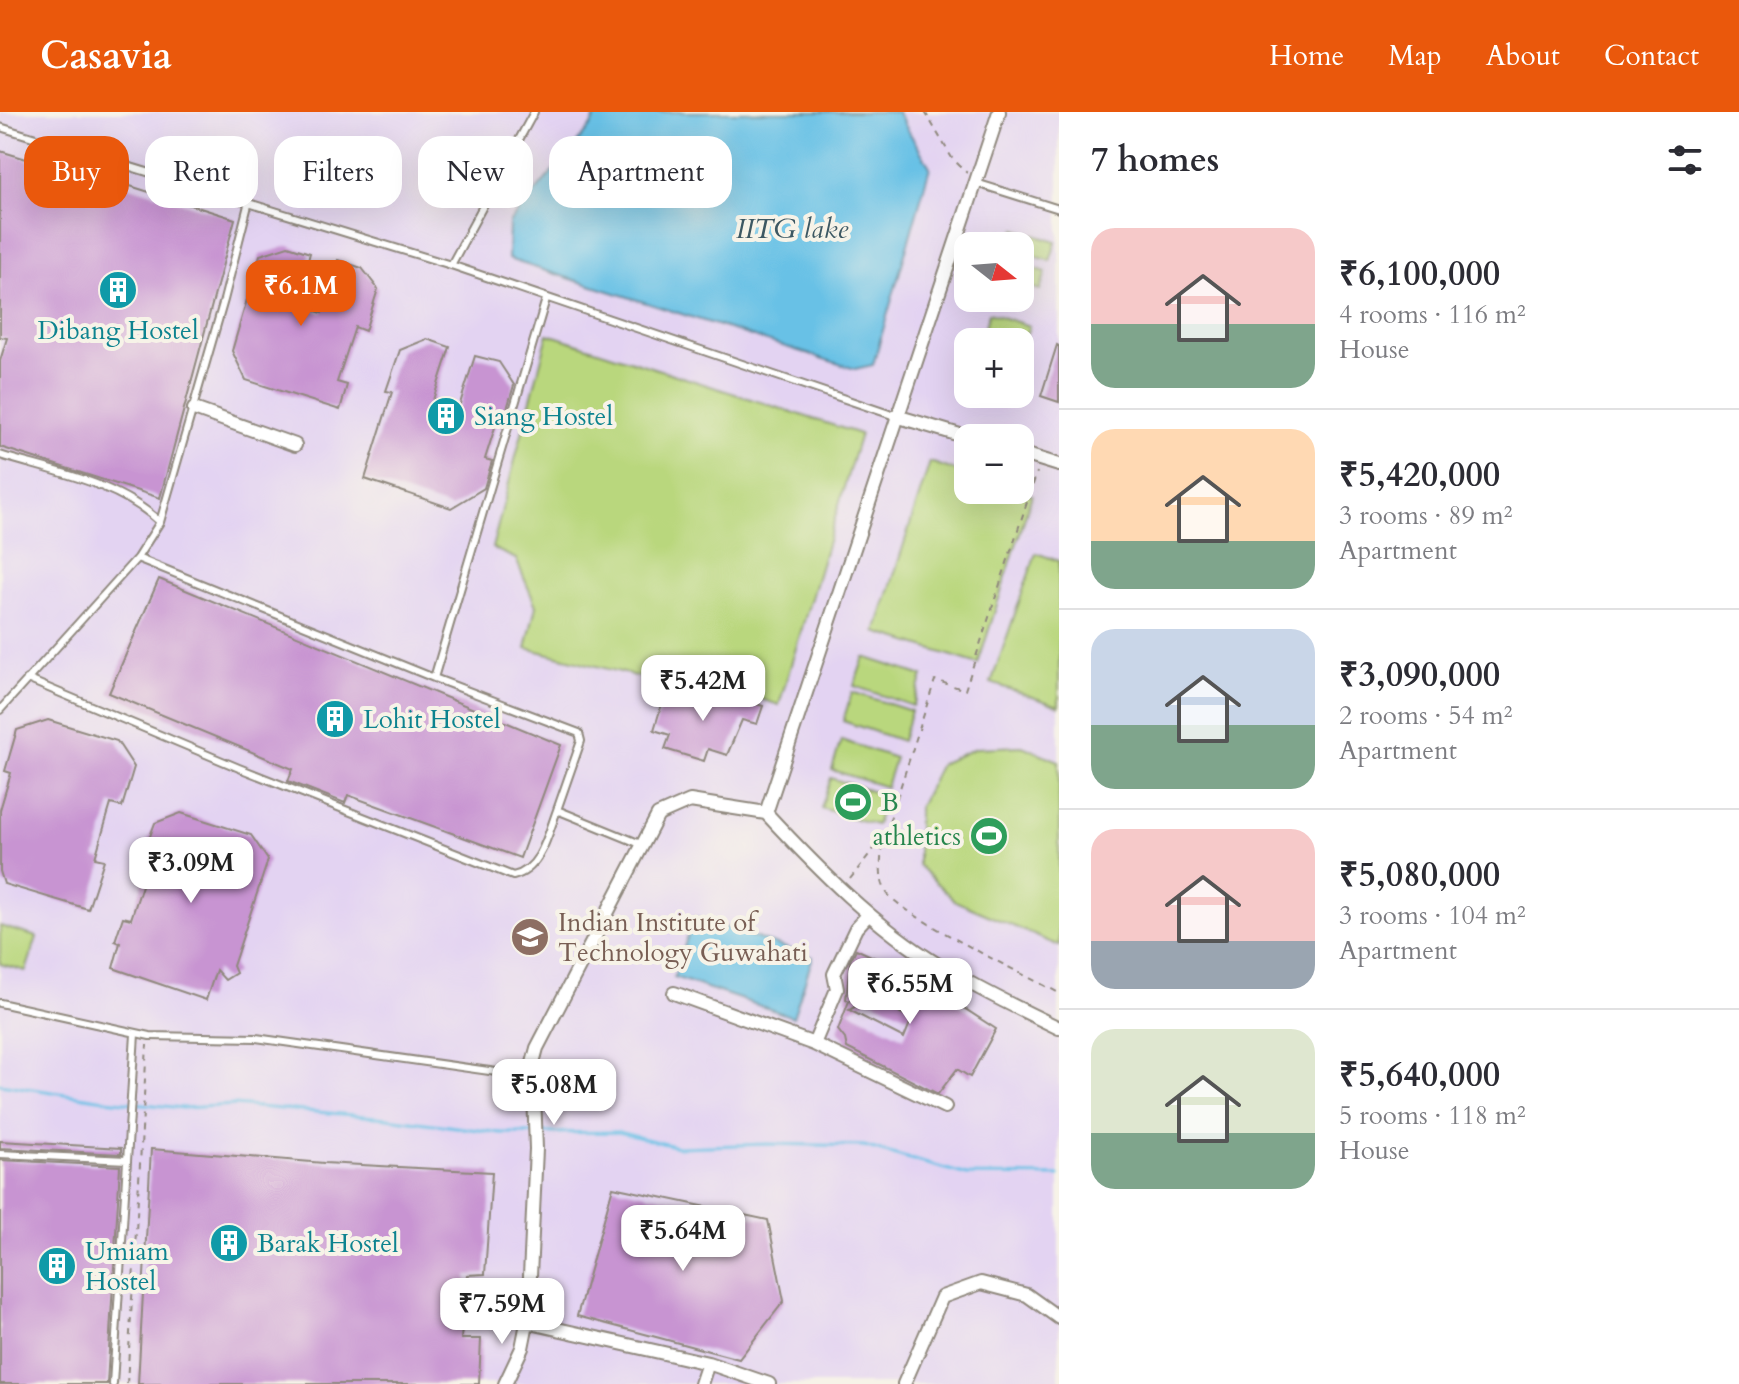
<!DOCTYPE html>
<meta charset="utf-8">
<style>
:root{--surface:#fff;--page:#f2f2f3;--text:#2b2b33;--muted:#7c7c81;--line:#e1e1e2;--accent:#ea580c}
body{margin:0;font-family:Cardo,serif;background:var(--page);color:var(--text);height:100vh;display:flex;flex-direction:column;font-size:30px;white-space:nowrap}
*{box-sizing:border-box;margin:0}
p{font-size:26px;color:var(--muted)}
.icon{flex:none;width:44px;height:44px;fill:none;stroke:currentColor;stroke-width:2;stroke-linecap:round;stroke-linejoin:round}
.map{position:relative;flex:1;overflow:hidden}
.side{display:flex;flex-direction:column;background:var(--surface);width:680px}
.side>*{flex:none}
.hud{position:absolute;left:24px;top:24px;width:760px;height:72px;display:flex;gap:16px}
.needle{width:52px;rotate:107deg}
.fabs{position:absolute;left:954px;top:120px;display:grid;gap:16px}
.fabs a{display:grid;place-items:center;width:80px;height:80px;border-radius:16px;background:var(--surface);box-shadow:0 8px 32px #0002;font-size:40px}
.price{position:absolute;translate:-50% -68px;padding:0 18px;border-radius:16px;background:#fff;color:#222;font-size:26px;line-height:52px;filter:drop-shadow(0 2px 4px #0008)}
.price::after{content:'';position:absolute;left:50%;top:48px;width:24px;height:18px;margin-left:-12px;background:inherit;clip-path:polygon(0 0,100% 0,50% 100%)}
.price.current{background:var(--accent);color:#fff}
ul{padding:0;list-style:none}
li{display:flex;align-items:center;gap:24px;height:200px;padding:0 32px}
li+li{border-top:2px solid var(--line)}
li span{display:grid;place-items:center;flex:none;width:224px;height:160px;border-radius:24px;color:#555}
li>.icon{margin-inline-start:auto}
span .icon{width:96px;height:96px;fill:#fffc;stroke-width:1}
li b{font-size:34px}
h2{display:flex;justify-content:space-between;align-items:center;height:96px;padding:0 32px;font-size:34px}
.tag{padding:0 28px;border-radius:24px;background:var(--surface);box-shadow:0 8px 32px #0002;font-size:28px;line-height:72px}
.tag.current{background:var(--accent);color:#fff}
header{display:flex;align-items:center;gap:48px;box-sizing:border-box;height:112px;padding:0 40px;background:var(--accent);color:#fff}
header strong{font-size:38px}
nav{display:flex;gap:44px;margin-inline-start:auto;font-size:28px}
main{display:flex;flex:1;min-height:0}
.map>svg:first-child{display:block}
.built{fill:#e3d3f2;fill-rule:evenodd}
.green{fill:#b9d77d;stroke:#728154;stroke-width:2}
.water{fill:#68c1e6;stroke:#4a7688;stroke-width:2}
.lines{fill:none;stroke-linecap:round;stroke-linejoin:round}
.stream{stroke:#68c1e6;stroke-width:3}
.building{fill:#c894d2;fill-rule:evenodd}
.lane-casing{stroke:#90897e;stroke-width:10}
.street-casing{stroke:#90897e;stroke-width:16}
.path{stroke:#90897e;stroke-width:2;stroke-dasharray:6 6;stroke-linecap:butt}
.lane{stroke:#fff;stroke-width:6}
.street{stroke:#fff;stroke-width:12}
.labels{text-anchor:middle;stroke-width:8;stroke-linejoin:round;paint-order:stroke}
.culture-label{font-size:26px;fill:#0d838f;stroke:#f7f3e8;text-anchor:start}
.leisure-label{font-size:26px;fill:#27864d;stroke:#f7f3e8;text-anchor:start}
.education-label{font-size:26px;fill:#785e54;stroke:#f7f3e8;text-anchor:start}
.water-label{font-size:28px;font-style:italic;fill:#3d5863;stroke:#f7f3e8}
</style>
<header>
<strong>Casavia</strong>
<nav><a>Home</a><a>Map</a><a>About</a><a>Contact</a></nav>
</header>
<main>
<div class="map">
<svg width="1059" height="1272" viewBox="0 0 1059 1272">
<rect width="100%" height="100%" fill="#f7f3e8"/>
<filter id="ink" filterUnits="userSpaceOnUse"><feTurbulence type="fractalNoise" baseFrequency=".0125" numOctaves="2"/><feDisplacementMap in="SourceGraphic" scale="16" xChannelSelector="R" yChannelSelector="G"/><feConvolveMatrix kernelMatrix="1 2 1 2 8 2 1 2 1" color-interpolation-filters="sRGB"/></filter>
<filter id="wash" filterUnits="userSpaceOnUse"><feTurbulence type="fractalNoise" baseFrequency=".006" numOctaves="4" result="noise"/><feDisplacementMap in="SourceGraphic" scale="32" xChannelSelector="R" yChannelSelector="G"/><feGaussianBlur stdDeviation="1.8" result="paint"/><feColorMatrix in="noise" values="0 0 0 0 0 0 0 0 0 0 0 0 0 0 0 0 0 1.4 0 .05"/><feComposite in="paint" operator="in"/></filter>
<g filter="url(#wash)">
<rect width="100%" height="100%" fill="#f4e7d0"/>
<!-- built -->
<path class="built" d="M 0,0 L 1059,0 L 1059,1272 L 0,1272 ZM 968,134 L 1020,134 L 1020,186 L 968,186 ZM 968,230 L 1020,230 L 1020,282 L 968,282 ZM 968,326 L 1020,326 L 1020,378 L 968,378 Z"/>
<!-- green -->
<path class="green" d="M 1016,117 L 1056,130 L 1050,149 L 1020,139 L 1020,134 L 1010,134 Z
M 1020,151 L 1046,160 L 1040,178 L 1020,172 Z
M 989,201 L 1029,214 L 1023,233 L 983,220 Z
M 548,222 L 860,322 L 779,593 L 718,573 L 706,582 L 526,536 L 536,494 L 516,447 L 492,436 Z
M 930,350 L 968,363 L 968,378 L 1017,378 L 1032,383 L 978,552 L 876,520 Z
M 1036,441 L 1059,449 L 1059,594 L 991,571 Z
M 864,545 L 923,564 L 913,594 L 854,574 Z
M 852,580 L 911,599 L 902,629 L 843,609 Z
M 841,628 L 895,646 L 886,675 L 832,658 Z
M 1022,634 L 1059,649 L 1059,834 L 955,789 L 918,753 L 918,696 L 940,652 L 976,636 Z
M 831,666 L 886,684 L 876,713 L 821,696 Z
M 0,814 L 37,825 L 26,859 L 0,852 Z"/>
<!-- water -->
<path class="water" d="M 597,0 L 897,0 L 930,55 L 873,253 L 855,257 L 508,147 L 509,111 L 591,14 Z
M 694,805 L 813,845 L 793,905 L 674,865 Z"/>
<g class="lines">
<!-- stream -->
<path class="stream" d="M 0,972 L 105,988 L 183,996 L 234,993 L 388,1006 L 501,1021 L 533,1021
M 541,1021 L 618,1020 L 678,1035 L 768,1032 L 864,1034 L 967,1063 L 1059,1064"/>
</g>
<g id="blocks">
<!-- building -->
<path class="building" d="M 0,39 L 56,56 L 57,51 L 235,107 L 160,386 L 0,335 L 0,249 L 7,226 L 0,225 Z
M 288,134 L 310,141 L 295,192 L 322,201 L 338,148 L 362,156 L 378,177 L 365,219 L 355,215 L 337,270 L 347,273 L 340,298 L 246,268 L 232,239 L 260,143 Z
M 427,227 L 450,235 L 433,288 L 459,295 L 475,244 L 499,250 L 514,273 L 502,314 L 496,312 L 485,347 L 492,349 L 484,376 L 451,396 L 365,367 L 392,280 L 386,279 L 400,238 Z
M 1057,233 L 1059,234 L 1059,290 L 1041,284 Z
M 159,467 L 561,633 L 520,746 L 348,683 L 345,691 L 288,669 L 293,657 L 109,581 Z
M 670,578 L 712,592 L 716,580 L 763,594 L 757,612 L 742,608 L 727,643 L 708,637 L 704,649 L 665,637 L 670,623 L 654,618 L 664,585 Z
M 48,608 L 117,629 L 134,655 L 122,695 L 111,692 L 95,746 L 104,748 L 88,797 L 4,772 L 0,759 L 0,698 L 11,661 L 5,659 L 17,618 Z
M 181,701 L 251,723 L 268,748 L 233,854 L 236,861 L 225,868 L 216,858 L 206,888 L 113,856 L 120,831 L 115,829 L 123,805 L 131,807 L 148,755 L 140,751 L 155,711 Z
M 856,837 L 878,847 L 890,857 L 936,878 L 996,917 L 970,965 L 957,957 L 938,982 L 847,936 L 845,927 L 838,918 L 849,889 L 846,887 L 850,849 ZM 869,887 L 912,906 L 904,926 L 849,898 Z
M 0,1029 L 121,1036 L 121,1042 L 0,1036 Z
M 151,1037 L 324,1051 L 492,1060 L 485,1162 L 467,1163 L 461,1227 L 481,1227 L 479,1272 L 138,1272 Z
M 0,1048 L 120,1054 L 107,1272 L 0,1272 Z
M 613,1075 L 768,1108 L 784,1189 L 739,1247 L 577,1204 Z"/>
</g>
</g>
<g filter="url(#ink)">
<use href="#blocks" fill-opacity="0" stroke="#90897e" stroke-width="2"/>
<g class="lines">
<!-- lane casing -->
<g class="lane-casing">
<path id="lane" d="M 0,15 L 451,153 L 895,304
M 976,71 L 1059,97
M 451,153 L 534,0
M 0,343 C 55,360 117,370 160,410
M 137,446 L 434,566 L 579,621 L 581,629 L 557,698 L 643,733
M 434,566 L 546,187
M 27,567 L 239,656 L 513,764 C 541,758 548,722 557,698
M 0,598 L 137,446 L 160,410 L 224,188 L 248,93
M 0,891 L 150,924 L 256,926 L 532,965
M 0,1042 L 127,1048
M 113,1272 L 135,922"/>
</g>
<!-- street casing -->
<g class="street-casing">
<path id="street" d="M 194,297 L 295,333
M 896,304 L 970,326
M 1020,341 L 1059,353
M 766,701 C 817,756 875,815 940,854 C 978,877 1019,897 1059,916
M 674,881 L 814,932 L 945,995
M 814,932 L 837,877 L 834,862 L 856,816 L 869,802
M 505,1272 L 522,1236 L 528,1206
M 701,1272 L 708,1251
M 769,1272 L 708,1251 L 535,1212 L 528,1206 L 536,1037 L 533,951 L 537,936 L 658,703 L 690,689 L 766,701 L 999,0
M 904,1272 L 942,1185 L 981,1171 L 1027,1183 L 1059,1206"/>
</g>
<!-- path -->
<path class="path" d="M 925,0 L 952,46 L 967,61
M 882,733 C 881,750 878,767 887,781 C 903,804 1027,864 1059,881
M 850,767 L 875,735 L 882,732 L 935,568 L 965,578 L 1037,360
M 127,1272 L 147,933"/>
<!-- lane -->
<use href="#lane" class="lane"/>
<!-- street -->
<use href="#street" class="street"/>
</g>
</g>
<!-- icons -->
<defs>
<g id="building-disc" transform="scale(2)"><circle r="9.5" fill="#0f9aa8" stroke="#f7f3e8"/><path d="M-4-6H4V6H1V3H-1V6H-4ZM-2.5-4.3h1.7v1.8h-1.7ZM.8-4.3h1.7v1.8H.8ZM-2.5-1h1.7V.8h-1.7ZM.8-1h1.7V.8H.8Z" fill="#fff"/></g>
<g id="stadium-disc" transform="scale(2)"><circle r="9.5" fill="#2e9e5b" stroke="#f7f3e8"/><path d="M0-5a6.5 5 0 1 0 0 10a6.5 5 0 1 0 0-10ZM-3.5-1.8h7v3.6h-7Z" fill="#fff"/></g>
<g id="university-disc" transform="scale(2)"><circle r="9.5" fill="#8d6e63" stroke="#f7f3e8"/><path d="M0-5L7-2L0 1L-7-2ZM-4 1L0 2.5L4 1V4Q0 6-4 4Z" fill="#fff"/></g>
</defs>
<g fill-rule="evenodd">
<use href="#building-disc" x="118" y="178"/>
<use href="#building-disc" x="446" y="304"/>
<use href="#building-disc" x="335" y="607"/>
<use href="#stadium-disc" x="853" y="690"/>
<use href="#stadium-disc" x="989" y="724"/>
<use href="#university-disc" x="530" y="825"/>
<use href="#building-disc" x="229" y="1131"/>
<use href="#building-disc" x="57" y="1154"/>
</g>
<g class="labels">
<!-- culture labels -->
<g class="culture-label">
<text x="118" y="227" text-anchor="middle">Dibang Hostel</text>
<text x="474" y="313">Siang Hostel</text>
<text x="363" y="616">Lohit Hostel</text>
<text x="257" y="1140">Barak Hostel</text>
<text x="85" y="1148">Umiam<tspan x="85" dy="30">Hostel</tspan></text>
</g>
<!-- leisure labels -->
<g class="leisure-label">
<text x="881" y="699">B</text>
<text x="961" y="733" text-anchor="end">athletics</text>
</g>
<!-- education labels -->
<g class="education-label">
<text x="558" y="819">Indian Institute of<tspan x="558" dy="30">Technology Guwahati</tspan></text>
</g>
<!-- water labels -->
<g class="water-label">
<text x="792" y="126">IITG lake</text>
</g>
</g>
</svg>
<div class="fabs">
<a><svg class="needle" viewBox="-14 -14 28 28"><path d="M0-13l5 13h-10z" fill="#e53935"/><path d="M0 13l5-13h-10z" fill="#7c7c81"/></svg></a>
<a>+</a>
<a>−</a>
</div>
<b class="price current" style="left:301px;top:216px">₹6.1M</b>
<b class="price" style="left:703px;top:611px">₹5.42M</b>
<b class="price" style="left:191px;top:793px">₹3.09M</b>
<b class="price" style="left:910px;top:914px">₹6.55M</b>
<b class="price" style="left:554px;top:1015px">₹5.08M</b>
<b class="price" style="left:683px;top:1161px">₹5.64M</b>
<b class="price" style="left:502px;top:1234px">₹7.59M</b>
<div class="hud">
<a class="tag current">Buy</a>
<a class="tag">Rent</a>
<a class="tag">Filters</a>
<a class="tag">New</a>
<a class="tag">Apartment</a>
</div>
</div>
<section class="side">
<h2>7 homes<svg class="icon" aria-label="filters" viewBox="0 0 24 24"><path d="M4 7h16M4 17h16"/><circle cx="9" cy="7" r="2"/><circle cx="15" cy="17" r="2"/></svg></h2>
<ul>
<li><span style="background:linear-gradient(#f6c9c9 60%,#7fa58c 0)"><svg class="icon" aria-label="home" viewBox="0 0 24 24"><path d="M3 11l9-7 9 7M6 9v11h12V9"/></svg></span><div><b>₹6,100,000</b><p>4 rooms · 116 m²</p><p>House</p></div></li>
<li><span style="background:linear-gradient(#ffd9b3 70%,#7fa58c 0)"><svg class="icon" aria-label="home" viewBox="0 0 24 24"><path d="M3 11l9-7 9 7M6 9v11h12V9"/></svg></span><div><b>₹5,420,000</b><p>3 rooms · 89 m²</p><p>Apartment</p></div></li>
<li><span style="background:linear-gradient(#c9d6e8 60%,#7fa58c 0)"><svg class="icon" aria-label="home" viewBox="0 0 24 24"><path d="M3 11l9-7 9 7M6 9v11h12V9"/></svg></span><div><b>₹3,090,000</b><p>2 rooms · 54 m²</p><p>Apartment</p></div></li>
<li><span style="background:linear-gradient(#f6c9c9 70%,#9aa5b1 0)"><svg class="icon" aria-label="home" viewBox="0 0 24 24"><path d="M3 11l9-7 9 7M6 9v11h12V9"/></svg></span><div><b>₹5,080,000</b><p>3 rooms · 104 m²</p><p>Apartment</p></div></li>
<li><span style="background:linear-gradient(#dfe7d0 65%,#7fa58c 0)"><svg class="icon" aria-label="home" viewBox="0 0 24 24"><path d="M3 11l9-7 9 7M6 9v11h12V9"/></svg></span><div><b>₹5,640,000</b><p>5 rooms · 118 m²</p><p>House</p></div></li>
</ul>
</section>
</main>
